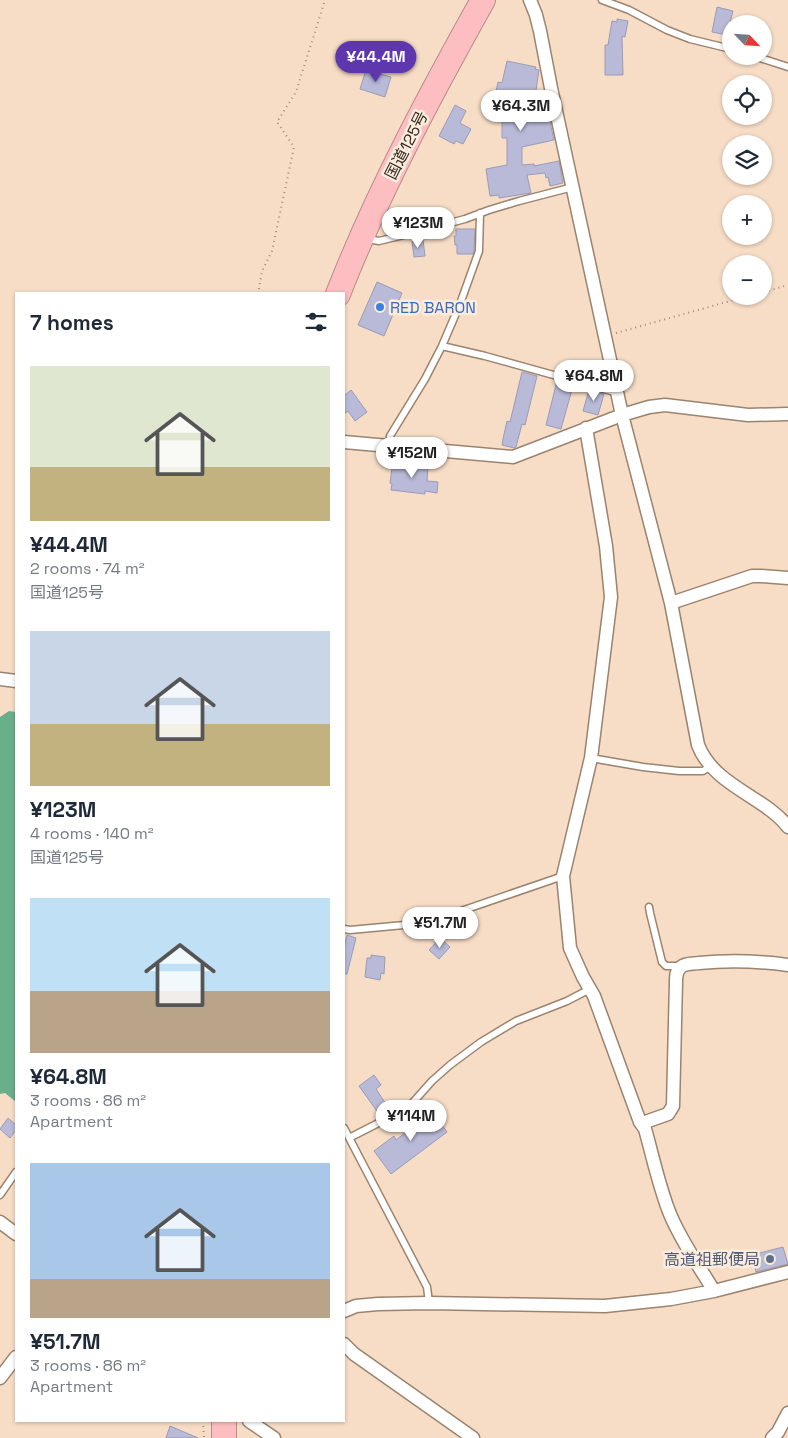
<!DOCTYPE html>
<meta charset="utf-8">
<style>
:root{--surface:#fff;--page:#f6f6f7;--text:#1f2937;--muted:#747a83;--accent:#5e36ae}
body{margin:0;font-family:"Space Grotesk","Noto Sans JP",sans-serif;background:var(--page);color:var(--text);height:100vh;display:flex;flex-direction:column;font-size:19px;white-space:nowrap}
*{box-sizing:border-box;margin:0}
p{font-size:16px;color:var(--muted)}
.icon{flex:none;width:28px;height:28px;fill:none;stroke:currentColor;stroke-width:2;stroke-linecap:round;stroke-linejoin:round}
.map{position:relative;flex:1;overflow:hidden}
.sheet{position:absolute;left:15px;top:292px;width:330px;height:1130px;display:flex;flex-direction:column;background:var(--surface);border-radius:0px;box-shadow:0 1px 4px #0004}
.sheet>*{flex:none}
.needle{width:32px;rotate:115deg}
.tools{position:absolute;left:722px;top:15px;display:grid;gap:10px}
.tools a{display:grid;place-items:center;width:50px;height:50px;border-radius:50%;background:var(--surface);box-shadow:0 1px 4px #0004;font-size:25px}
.price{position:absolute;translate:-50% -42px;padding:0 11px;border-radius:18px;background:#fff;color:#222;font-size:16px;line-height:32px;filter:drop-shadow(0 1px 2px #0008)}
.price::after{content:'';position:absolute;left:50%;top:30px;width:15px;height:11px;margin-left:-8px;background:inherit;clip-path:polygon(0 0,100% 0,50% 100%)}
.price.on{background:var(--accent);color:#fff}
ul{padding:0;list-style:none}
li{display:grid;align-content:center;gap:10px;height:265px;padding:0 15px}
li span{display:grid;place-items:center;height:155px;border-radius:0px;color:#555}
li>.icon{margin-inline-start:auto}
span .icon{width:90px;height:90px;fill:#fffc;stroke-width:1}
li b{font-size:21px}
h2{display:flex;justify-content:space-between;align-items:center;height:60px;padding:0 15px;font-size:21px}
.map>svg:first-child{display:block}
.forest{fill:#6aaf8b}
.building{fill:#b9bad8;stroke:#9a9bb8}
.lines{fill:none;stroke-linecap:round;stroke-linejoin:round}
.lane-casing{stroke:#9b836e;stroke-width:9}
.street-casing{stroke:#9b836e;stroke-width:15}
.highway-casing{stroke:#b78b89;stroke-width:26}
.path{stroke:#9e8b7b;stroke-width:2;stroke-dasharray:1 4;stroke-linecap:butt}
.lane{stroke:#fff;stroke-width:6}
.street{stroke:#fff;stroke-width:12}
.highway{stroke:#fcbec0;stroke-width:24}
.shop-dot{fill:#3f7fe0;stroke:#fcecde;stroke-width:2}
.service-dot{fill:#5c6f8a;stroke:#fcecde;stroke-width:2}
.labels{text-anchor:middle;stroke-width:5;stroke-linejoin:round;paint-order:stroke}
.street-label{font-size:16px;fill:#362c23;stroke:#fcecde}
.shop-label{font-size:16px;fill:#366cbe;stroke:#fcecde;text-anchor:start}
.service-label{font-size:16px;fill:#4e5e75;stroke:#fcecde;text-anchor:end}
</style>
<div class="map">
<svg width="788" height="1438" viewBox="0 0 788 1438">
<rect width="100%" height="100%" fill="#f7ddc6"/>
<!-- forest -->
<path class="forest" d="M 9,711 L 16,712 L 16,1102 L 5,1093 L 0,1094 L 0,717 Z"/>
<!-- building -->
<path class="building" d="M 717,7 L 733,11 L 727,35 L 712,32 Z
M 617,19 L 628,21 L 625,37 L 622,36 L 623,75 L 605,75 L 605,45 L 608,45 L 612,21 L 617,22 Z
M 507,61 L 536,67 L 535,69 L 539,70 L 535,97 L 544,95 L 554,140 L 522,147 L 522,165 L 534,164 L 534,166 L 559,161 L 563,183 L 550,186 L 548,177 L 546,178 L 545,173 L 527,175 L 531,193 L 499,198 L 499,195 L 490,196 L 486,169 L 507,165 L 507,138 L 502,138 L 502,108 L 493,106 L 498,82 L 502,83 Z
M 366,70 L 391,77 L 385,97 L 360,89 Z
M 455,105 L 466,111 L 460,123 L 471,129 L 463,144 L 456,141 L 454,144 L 439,136 Z
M 456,229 L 475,229 L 474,250 L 473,254 L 457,254 L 457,245 L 455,245 L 454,236 L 456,236 Z
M 423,240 L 425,256 L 414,257 L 412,241 Z
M 377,282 L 402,293 L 384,336 L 358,325 Z
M 522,372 L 537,376 L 525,425 L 522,424 L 516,447 L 514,448 L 502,445 L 503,439 L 507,421 L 510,422 Z
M 557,381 L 573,386 L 561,429 L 546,425 Z
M 351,390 L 367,412 L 355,421 L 348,411 L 344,414 L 344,396 Z
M 589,390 L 604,394 L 598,415 L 583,411 Z
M 398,461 L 422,464 L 422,466 L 428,467 L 427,481 L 438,482 L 437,493 L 425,491 L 425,494 L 391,490 L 392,484 L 390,483 L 392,468 L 398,469 Z
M 347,935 L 356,938 L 347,974 L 344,974 L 344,948 Z
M 440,938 L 450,947 L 439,959 L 429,950 Z
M 371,955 L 385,957 L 384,974 L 381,973 L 380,980 L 365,977 L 367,958 L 371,958 Z
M 374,1075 L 381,1085 L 376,1089 L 388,1107 L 379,1114 L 359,1086 Z
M 430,1109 L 447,1132 L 391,1174 L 374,1151 L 394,1136 L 396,1140 L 414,1126 L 411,1123 Z
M 8,1118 L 16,1125 L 16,1130 L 10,1138 L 0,1129 Z
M 783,1247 L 788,1264 L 756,1272 L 752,1255 Z
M 170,1426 L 198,1438 L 166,1438 Z"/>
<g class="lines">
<!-- lane casing -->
<g class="lane-casing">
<path id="lane" d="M 602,0 L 629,10 L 667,30 L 690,39 L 731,49
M 754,56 L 788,67
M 367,239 L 379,241 L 408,234 L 465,219 L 489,210 L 519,201 L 573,187
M 442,346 L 485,356 L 611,391 L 616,390
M 390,446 L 390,436 L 425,379 L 442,346 L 460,304 L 479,251 L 480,213
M 591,758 L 643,767 L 679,771 L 703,771 L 711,766
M 649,907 L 650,913 L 662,962 L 666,966 L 675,966 L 679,968
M 344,929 L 350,930 L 426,923 L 563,876
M 344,1128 L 427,1287 L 429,1303
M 349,1138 L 408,1108 L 432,1081 L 450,1065 L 481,1042 L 516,1021 L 567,1001 L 590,989
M 0,1195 L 16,1172"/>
</g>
<!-- street casing -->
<g class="street-casing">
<path id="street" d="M 530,0 L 536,15 L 540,31 L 551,88 L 622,415 L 671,603 L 698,745 C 714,786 764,796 788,827
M 586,428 L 606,546 L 611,597 L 591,758 L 563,876 L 570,948 L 583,977 L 594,996 L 640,1122 L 645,1129 C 653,1157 659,1187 670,1214 C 681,1241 699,1266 714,1291
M 344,442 L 513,457 L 622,415 L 649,407 L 665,405 L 748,415 L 788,414
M 671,603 L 752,576 L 761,576 L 788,578
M 0,679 L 16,681
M 643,1126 L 648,1121 L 668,1114 L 673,1106 L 676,981 C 676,976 676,971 681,967 C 685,963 694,964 699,963 C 729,960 758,961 788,965
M 0,1222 L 16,1234
M 344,1311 L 356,1306 L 378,1304 L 429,1303 L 605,1306 L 671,1299 L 714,1291 L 788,1272
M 344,1344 L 354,1354 L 473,1438
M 0,1378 L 16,1357
M 249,1421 L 274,1438
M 772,1438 L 778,1432 L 788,1413"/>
</g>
<!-- highway casing -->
<g class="highway-casing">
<path id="highway" d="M 338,294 C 378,192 430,95 483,0
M 224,1421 L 224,1438"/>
</g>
<!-- path -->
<path class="path" d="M 764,292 L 788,285
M 258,294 L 262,271 L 272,251 L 294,147 L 277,122 L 296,92 L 325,0
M 616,333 L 748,296
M 203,1421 L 204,1438"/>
<!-- lane -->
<use href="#lane" class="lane"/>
<!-- street -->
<use href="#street" class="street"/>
<!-- highway -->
<use href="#highway" class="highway"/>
</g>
<!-- markers -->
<circle class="shop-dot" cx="380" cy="307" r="5"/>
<circle class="service-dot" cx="770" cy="1259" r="5"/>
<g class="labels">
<!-- street labels -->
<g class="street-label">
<text transform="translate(406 145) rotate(-63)" y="6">国道125号</text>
</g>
<!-- shop labels -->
<g class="shop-label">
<text x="390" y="313">RED BARON</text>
</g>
<!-- service labels -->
<g class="service-label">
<text x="760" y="1265">高道祖郵便局</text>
</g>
</g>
</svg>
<div class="tools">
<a><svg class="needle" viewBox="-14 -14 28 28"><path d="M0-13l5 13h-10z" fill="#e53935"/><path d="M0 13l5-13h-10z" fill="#747a83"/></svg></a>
<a><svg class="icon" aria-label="locate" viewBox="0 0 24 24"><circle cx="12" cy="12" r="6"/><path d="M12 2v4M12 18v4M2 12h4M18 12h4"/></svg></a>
<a><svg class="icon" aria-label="layers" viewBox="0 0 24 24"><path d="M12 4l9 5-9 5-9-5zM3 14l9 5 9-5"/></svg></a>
<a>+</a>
<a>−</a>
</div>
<b class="price on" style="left:376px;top:83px">¥44.4M</b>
<b class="price" style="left:521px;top:132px">¥64.3M</b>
<b class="price" style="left:418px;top:249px">¥123M</b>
<b class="price" style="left:594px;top:402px">¥64.8M</b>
<b class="price" style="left:412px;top:479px">¥152M</b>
<b class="price" style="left:440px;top:949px">¥51.7M</b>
<b class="price" style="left:411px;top:1142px">¥114M</b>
<section class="sheet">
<h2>7 homes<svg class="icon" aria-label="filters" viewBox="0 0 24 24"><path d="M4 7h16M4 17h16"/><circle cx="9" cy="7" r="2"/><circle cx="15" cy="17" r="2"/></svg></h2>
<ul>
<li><span style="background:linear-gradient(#dfe7d0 65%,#c2b280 0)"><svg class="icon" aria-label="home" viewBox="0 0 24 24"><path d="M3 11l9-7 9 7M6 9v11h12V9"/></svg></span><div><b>¥44.4M</b><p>2 rooms · 74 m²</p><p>国道125号</p></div></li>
<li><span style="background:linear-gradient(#c9d6e8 60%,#c2b280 0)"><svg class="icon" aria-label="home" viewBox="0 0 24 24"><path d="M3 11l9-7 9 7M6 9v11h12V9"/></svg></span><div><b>¥123M</b><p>4 rooms · 140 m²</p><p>国道125号</p></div></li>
<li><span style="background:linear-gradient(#bfe0f5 60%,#b9a48a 0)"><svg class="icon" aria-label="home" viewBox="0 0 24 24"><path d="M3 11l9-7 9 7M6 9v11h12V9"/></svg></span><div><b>¥64.8M</b><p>3 rooms · 86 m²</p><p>Apartment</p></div></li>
<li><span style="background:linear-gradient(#a9c7e8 75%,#b9a48a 0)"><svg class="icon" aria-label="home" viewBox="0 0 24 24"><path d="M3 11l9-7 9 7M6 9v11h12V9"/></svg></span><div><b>¥51.7M</b><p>3 rooms · 86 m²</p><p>Apartment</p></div></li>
</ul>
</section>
</div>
